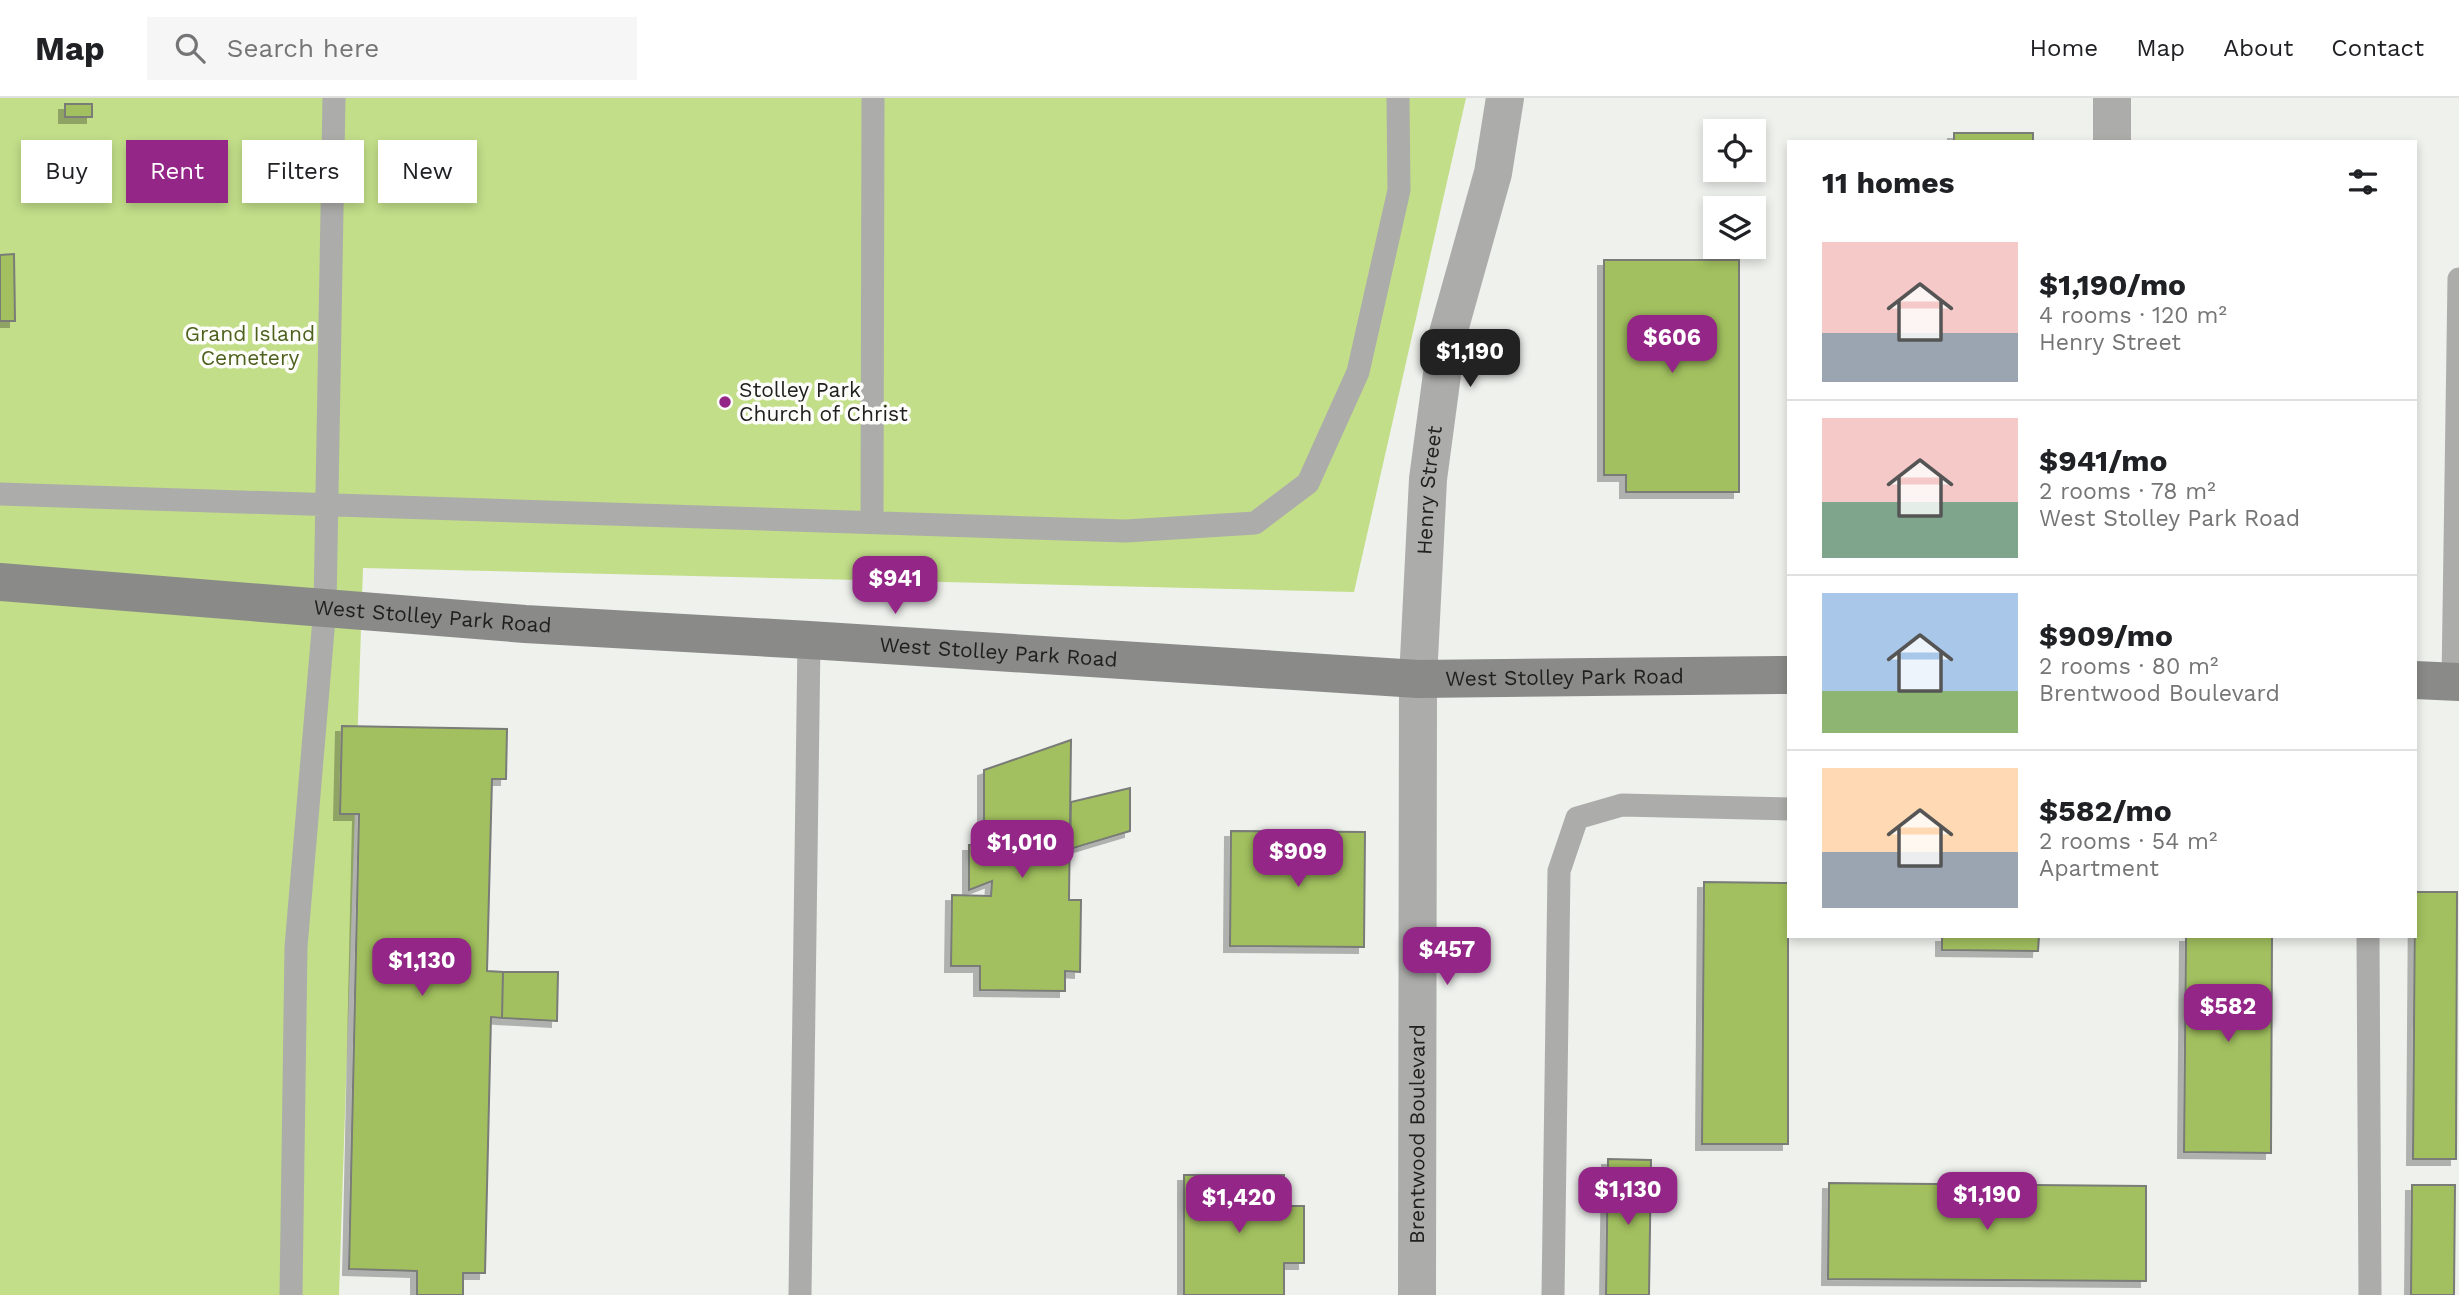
<!DOCTYPE html>
<meta charset="utf-8">
<style>
:root{--surface:#fff;--page:#f6f6f6;--text:#202124;--muted:#757577;--line:#e0e0e0;--accent:#942687}
body{margin:0;font-family:"Work Sans",sans-serif;background:var(--page);color:var(--text);height:100vh;display:flex;flex-direction:column;font-size:26px;white-space:nowrap}
*{box-sizing:border-box;margin:0}
p{font-size:23px;color:var(--muted)}
.icon{flex:none;width:38px;height:38px;fill:none;stroke:currentColor;stroke-width:2;stroke-linecap:round;stroke-linejoin:round}
.map{position:relative;flex:1;overflow:hidden}
.details{position:absolute;left:1787px;top:42px;width:630px;height:798px;display:flex;flex-direction:column;background:var(--surface);border-radius:0px;box-shadow:0 4px 10px #0003}
.details>*{flex:none}
.banner{position:absolute;left:21px;top:42px;width:665px;height:63px;display:flex;gap:14px}
.fabs{position:absolute;left:1703px;top:21px;display:grid;gap:14px}
.fabs a{display:grid;place-items:center;width:63px;height:63px;border-radius:0px;background:var(--surface);box-shadow:0 4px 10px #0003;font-size:35px}
.price{position:absolute;translate:-50% -60px;padding:0 16px;border-radius:14px;background:var(--accent);color:#fff;font-size:23px;line-height:46px;filter:drop-shadow(0 2px 4px #0008)}
.price::after{content:'';position:absolute;left:50%;top:42px;width:21px;height:16px;margin-left:-10px;background:inherit;clip-path:polygon(0 0,100% 0,50% 100%)}
.price.current{background:#222;color:#fff}
ul{padding:0;list-style:none}
li{display:flex;align-items:center;gap:21px;height:175px;padding:0 35px}
li+li{border-top:2px solid var(--line)}
li span{display:grid;place-items:center;flex:none;width:196px;height:140px;border-radius:0px;color:#555}
li>.icon{margin-inline-start:auto}
span .icon{width:84px;height:84px;fill:#fffc;stroke-width:1}
li b{font-size:30px}
h2{display:flex;justify-content:space-between;align-items:center;height:84px;padding:0 35px;font-size:30px}
.pill{padding:0 24px;border-radius:0px;background:var(--surface);box-shadow:0 4px 10px #0003;font-size:24px;line-height:63px}
.pill.current{background:var(--accent);color:#fff}
header{display:flex;align-items:center;gap:42px;box-sizing:border-box;height:98px;padding:0 35px;background:var(--surface);border-bottom:2px solid var(--line)}
header strong{font-size:33px}
nav{display:flex;gap:38px;margin-inline-start:auto;font-size:24px}
.search{width:490px;height:63px;background:var(--page);display:flex;align-items:center;gap:18px;box-sizing:border-box;padding:0 24px;border-radius:0px;color:var(--muted);font-size:26px}
.map>svg:first-child{display:block}
.green{fill:#c2de89}
.building{fill:#a2c05f;stroke:#797b77;stroke-width:2;filter:url(#shadow)}
.lines{fill:none;stroke-linecap:round;stroke-linejoin:round}
.lane{stroke:#acacaa;stroke-width:23}
.street{stroke:#acacaa;stroke-width:38}
.secondary{stroke:#8a8b89;stroke-width:38}
.poi-dot{fill:#942687;stroke:#fdfefa;stroke-width:2.5}
.labels{text-anchor:middle;stroke-width:7;stroke-linejoin:round;paint-order:stroke}
.park-label{font-size:21px;fill:#4d601c;stroke:#fdfefa}
.poi-label{font-size:21px;fill:#20201f;stroke:#fdfefa;text-anchor:start}
.street-label{font-size:21px;fill:#20201f;stroke:#fdfefa}
</style>
<header>
<strong>Map</strong>
<div class="search"><svg class="icon" aria-label="search" viewBox="0 0 24 24"><circle cx="10" cy="10" r="6"/><path d="M15 15l6 6"/></svg>Search here</div>
<nav><a>Home</a><a>Map</a><a>About</a><a>Contact</a></nav>
</header>
<div class="map">
<svg width="2459" height="1197" viewBox="0 0 2459 1197">
<defs>
<filter id="shadow"><feDropShadow dx="-6" dy="6" stdDeviation="0" flood-color="#0004"/></filter>
</defs>
<rect width="100%" height="100%" fill="#eff1ed"/>
<!-- green -->
<path class="green" d="M 0,0 L 1466,0 L 1354,494 L 363,470 L 339,1197 L 0,1197 Z"/>
<!-- building -->
<path class="building" d="M 65,6 L 92,6 L 92,19 L 65,19 Z
M 1954,35 L 2033,35 L 2033,44 L 1954,44 Z
M 14,156 L 15,223 L 0,223 L 0,157 Z
M 1604,162 L 1739,162 L 1739,394 L 1626,394 L 1626,377 L 1604,377 Z
M 342,628 L 507,631 L 506,681 L 492,681 L 487,873 L 503,874 L 502,920 L 491,919 L 485,1175 L 463,1175 L 463,1197 L 417,1197 L 417,1173 L 349,1171 L 359,716 L 340,716 Z
M 1071,642 L 1069,802 L 1081,802 L 1080,874 L 1065,873 L 1065,893 L 980,892 L 980,868 L 951,868 L 952,797 L 991,798 L 992,783 L 969,792 L 969,747 L 984,747 L 984,672 Z
M 1130,690 L 1130,733 L 1070,751 L 1071,704 Z
M 1231,733 L 1365,734 L 1364,849 L 1230,848 Z
M 1704,784 L 1788,785 L 1788,1046 L 1702,1046 Z
M 2415,794 L 2457,794 L 2456,1061 L 2413,1061 Z
M 1942,838 L 2039,838 L 2038,853 L 1942,852 Z
M 2186,838 L 2272,838 L 2271,1055 L 2184,1054 Z
M 503,874 L 558,874 L 557,923 L 502,920 Z
M 1608,1061 L 1651,1062 L 1649,1197 L 1606,1197 Z
M 1184,1077 L 1284,1077 L 1284,1108 L 1304,1108 L 1304,1165 L 1284,1165 L 1284,1197 L 1184,1197 Z
M 1829,1085 L 2146,1088 L 2146,1183 L 1828,1181 Z
M 2412,1087 L 2455,1087 L 2454,1197 L 2411,1197 Z"/>
<g class="lines">
<!-- lane -->
<path class="lane" d="M 0,396 L 1126,433 L 1255,425 L 1308,385 L 1358,274 L 1399,92 L 1398,0
M 872,424 L 873,0
M 2453,583 L 2459,181
M 2368,838 L 2370,1197
M 291,1197 L 296,849 L 325,509 L 334,0
M 800,1197 L 809,542
M 1553,1197 L 1559,773 L 1577,720 L 1622,707 L 1788,711"/>
<!-- street -->
<g class="street">
<path d="M 2112,0 L 2112,44"/>
<path id="s1" d="M 1417,1197 L 1418,581 L 1428,381 L 1447,239 L 1493,75 L 1505,0"/>
</g>
<!-- secondary -->
<g class="secondary">
<path id="s2" d="M 0,484 L 525,526 L 809,542 L 1418,581 L 1788,577"/>
<path d="M 2415,582 L 2459,584"/>
</g>
</g>
<!-- markers -->
<circle class="poi-dot" cx="725" cy="304" r="7"/>
<g class="labels">
<!-- park labels -->
<g class="park-label">
<text x="250" y="243">Grand Island<tspan x="250" dy="24">Cemetery</tspan></text>
</g>
<!-- poi labels -->
<g class="poi-label">
<text x="739" y="299">Stolley Park<tspan x="739" dy="24">Church of Christ</tspan></text>
</g>
<!-- street labels -->
<g class="street-label">
<text dy="7" stroke="none"><textPath href="#s1" startOffset="805">Henry Street</textPath></text>
<text dy="7" stroke="none"><textPath href="#s2" startOffset="434">West Stolley Park Road</textPath></text>
<text dy="7" stroke="none"><textPath href="#s2" startOffset="1001">West Stolley Park Road</textPath></text>
<text dy="7" stroke="none"><textPath href="#s2" startOffset="1568">West Stolley Park Road</textPath></text>
<text dy="7" stroke="none"><textPath href="#s1" startOffset="161">Brentwood Boulevard</textPath></text>
</g>
</g>
</svg>
<div class="fabs">
<a><svg class="icon" aria-label="locate" viewBox="0 0 24 24"><circle cx="12" cy="12" r="6"/><path d="M12 2v4M12 18v4M2 12h4M18 12h4"/></svg></a>
<a><svg class="icon" aria-label="layers" viewBox="0 0 24 24"><path d="M12 4l9 5-9 5-9-5zM3 14l9 5 9-5"/></svg></a>
</div>
<b class="price" style="left:1672px;top:277px">$606</b>
<b class="price current" style="left:1470px;top:291px">$1,190</b>
<b class="price" style="left:895px;top:518px">$941</b>
<b class="price" style="left:1022px;top:782px">$1,010</b>
<b class="price" style="left:1298px;top:791px">$909</b>
<b class="price" style="left:1447px;top:889px">$457</b>
<b class="price" style="left:422px;top:900px">$1,130</b>
<b class="price" style="left:2228px;top:946px">$582</b>
<b class="price" style="left:1628px;top:1129px">$1,130</b>
<b class="price" style="left:1987px;top:1134px">$1,190</b>
<b class="price" style="left:1239px;top:1137px">$1,420</b>
<div class="banner">
<a class="pill">Buy</a>
<a class="pill current">Rent</a>
<a class="pill">Filters</a>
<a class="pill">New</a>
</div>
<section class="details">
<h2>11 homes<svg class="icon" aria-label="filters" viewBox="0 0 24 24"><path d="M4 7h16M4 17h16"/><circle cx="9" cy="7" r="2"/><circle cx="15" cy="17" r="2"/></svg></h2>
<ul>
<li><span style="background:linear-gradient(#f6c9c9 65%,#9aa5b1 0)"><svg class="icon" aria-label="home" viewBox="0 0 24 24"><path d="M3 11l9-7 9 7M6 9v11h12V9"/></svg></span><div><b>$1,190/mo</b><p>4 rooms · 120 m²</p><p>Henry Street</p></div></li>
<li><span style="background:linear-gradient(#f6c9c9 60%,#7fa58c 0)"><svg class="icon" aria-label="home" viewBox="0 0 24 24"><path d="M3 11l9-7 9 7M6 9v11h12V9"/></svg></span><div><b>$941/mo</b><p>2 rooms · 78 m²</p><p>West Stolley Park Road</p></div></li>
<li><span style="background:linear-gradient(#a9c7e8 70%,#8fb573 0)"><svg class="icon" aria-label="home" viewBox="0 0 24 24"><path d="M3 11l9-7 9 7M6 9v11h12V9"/></svg></span><div><b>$909/mo</b><p>2 rooms · 80 m²</p><p>Brentwood Boulevard</p></div></li>
<li><span style="background:linear-gradient(#ffd9b3 60%,#9aa5b1 0)"><svg class="icon" aria-label="home" viewBox="0 0 24 24"><path d="M3 11l9-7 9 7M6 9v11h12V9"/></svg></span><div><b>$582/mo</b><p>2 rooms · 54 m²</p><p>Apartment</p></div></li>
</ul>
</section>
</div>
